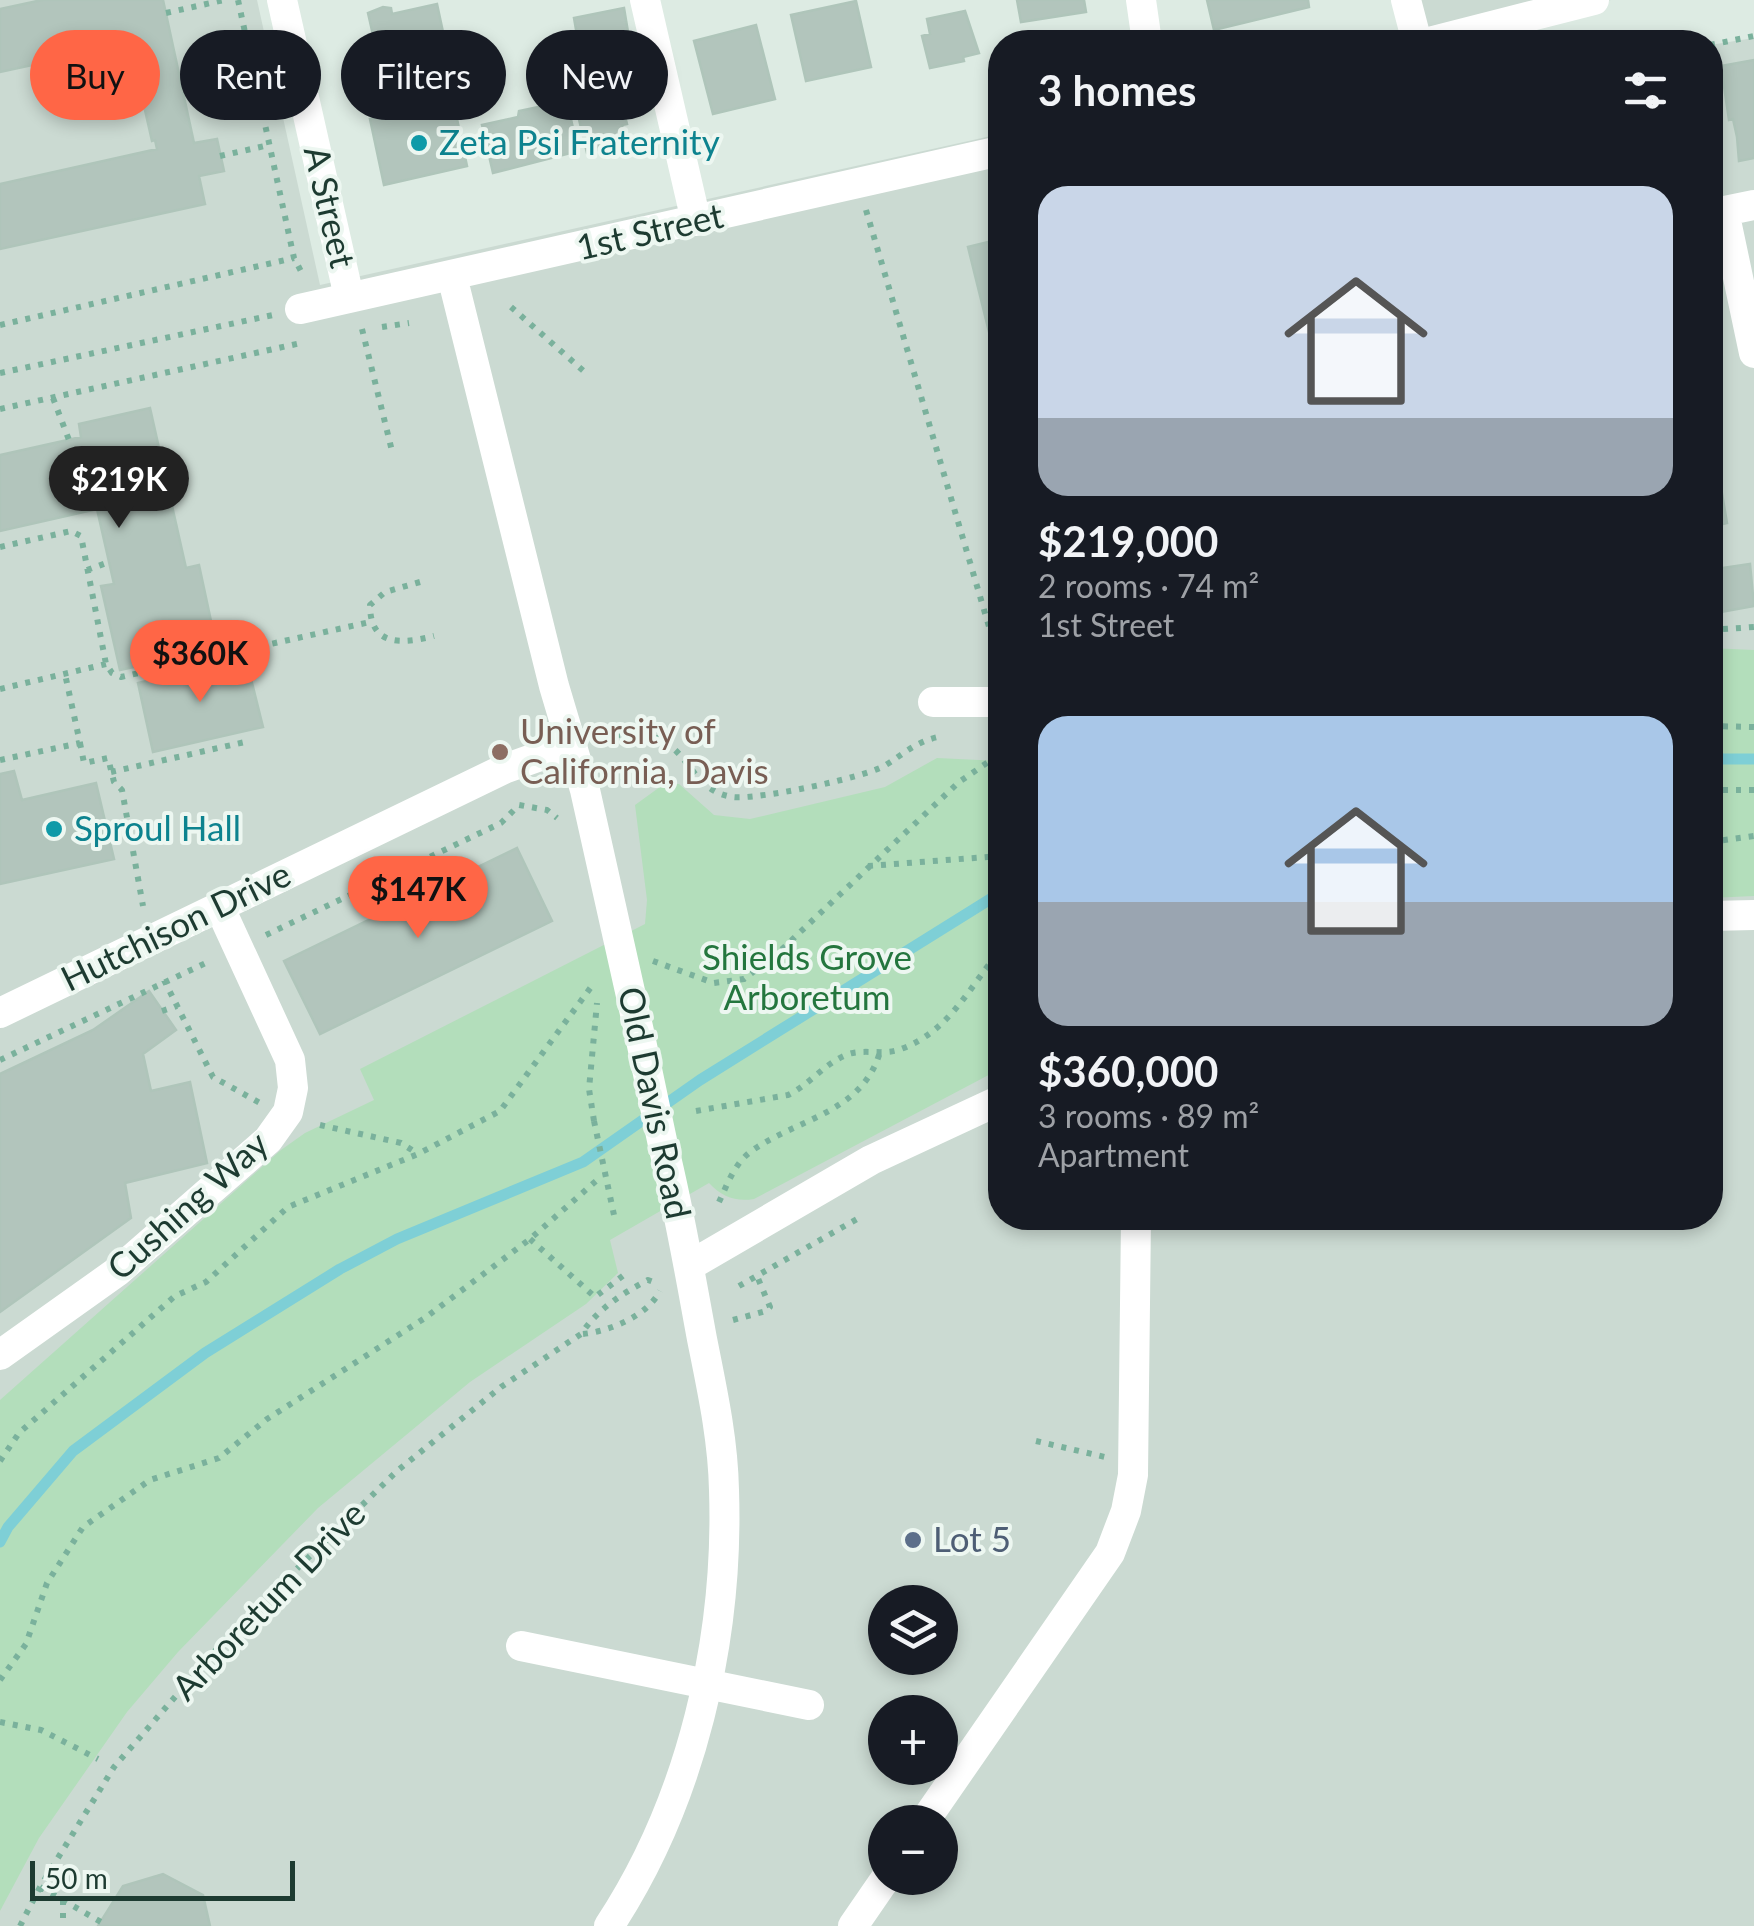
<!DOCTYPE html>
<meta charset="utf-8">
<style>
:root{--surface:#171b24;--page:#242831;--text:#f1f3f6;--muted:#9ea1a6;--accent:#ff6646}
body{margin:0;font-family:Lato,sans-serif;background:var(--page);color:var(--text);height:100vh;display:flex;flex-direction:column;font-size:38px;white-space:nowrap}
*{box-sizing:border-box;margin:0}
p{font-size:32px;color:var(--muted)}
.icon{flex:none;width:55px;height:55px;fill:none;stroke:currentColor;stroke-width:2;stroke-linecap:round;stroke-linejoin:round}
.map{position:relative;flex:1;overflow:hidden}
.side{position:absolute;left:988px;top:30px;width:735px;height:1200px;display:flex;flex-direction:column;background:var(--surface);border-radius:40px;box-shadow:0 5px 15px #0003}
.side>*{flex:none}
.guide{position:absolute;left:30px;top:30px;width:808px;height:90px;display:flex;gap:20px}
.tools{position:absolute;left:868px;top:1585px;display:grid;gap:20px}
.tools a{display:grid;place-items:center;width:90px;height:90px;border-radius:50%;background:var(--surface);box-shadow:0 5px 15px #0003;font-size:50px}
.scale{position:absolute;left:30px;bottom:25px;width:265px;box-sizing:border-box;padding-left:10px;border:5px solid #1d3b31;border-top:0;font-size:28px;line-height:35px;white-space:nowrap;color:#1d3b31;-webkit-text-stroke:8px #edf7f1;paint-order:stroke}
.price{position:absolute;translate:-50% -85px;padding:0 22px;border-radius:35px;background:var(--accent);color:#111;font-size:32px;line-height:65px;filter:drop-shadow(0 2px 5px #0008)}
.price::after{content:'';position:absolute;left:50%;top:60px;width:30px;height:22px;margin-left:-15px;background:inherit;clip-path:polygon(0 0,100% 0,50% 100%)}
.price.active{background:#222;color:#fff}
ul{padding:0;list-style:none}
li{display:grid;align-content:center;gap:20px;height:530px;padding:0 50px}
li span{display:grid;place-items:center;height:310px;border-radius:30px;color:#555}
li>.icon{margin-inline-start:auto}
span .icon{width:180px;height:180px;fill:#fffc;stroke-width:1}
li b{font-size:42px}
h2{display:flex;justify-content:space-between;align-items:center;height:120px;padding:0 50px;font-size:42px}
.chip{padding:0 35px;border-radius:45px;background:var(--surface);box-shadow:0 5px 15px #0003;font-size:35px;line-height:90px}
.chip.active{background:var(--accent);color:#111}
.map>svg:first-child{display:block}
.built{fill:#cbdad2;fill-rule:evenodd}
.green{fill:#b3debb}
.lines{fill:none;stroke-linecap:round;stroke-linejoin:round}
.stream{stroke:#7ecfd6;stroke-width:11}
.building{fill:#b2c5bc;stroke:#afc5ba;stroke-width:2.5}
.path{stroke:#7ab19c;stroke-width:6;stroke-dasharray:5 8;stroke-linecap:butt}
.minor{stroke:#fff;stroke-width:30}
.path-bridge{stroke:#7ab19c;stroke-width:6;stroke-dasharray:5 8;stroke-linecap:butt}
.minor-bridge{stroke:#fff;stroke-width:30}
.culture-dot{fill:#0f9aa8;stroke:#edf7f1;stroke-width:4}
.education-dot{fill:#8d6e63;stroke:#edf7f1;stroke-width:4}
.service-dot{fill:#5c6f8a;stroke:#edf7f1;stroke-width:4}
.labels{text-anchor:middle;stroke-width:8;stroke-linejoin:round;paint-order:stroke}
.culture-label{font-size:35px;fill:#0d838f;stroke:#edf7f1;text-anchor:start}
.street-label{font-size:35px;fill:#1d3b31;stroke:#edf7f1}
.education-label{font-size:35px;fill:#785e54;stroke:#edf7f1;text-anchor:start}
.park-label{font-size:35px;fill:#24763e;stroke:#edf7f1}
.service-label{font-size:35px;fill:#4e5e75;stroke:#edf7f1;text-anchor:start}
</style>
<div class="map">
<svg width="1754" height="1926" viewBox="0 0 1754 1926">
<rect width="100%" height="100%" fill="#ddebe3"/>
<!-- built -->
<path class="built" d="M 0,0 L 257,0 L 320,285 L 1000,134 L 1000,1218 L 1710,1218 L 1710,45 L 1754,38 L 1754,1926 L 0,1926 ZM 885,1602 L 940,1602 L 940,1658 L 885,1658 ZM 885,1712 L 940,1712 L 940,1768 L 885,1768 ZM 885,1822 L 940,1822 L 940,1878 L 885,1878 Z
M 1408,0 L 1611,0 L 1433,42 Z"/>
<!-- green -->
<path class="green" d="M 1710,648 L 1754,650 L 1754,896 L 1710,898 Z
M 937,758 L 1000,761 L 1000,1069 L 754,1199 C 736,1202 722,1197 709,1183 L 610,1240 L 618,1273 L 586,1304 L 470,1382 L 318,1508 L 178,1652 L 127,1712 L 39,1838 L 0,1911 L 0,1400 L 281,1150 L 305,1133 L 374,1100 L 360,1069 L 645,924 L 647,900 L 635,805 L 664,784 L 679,784 L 714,815 L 750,819 L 885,787 Z"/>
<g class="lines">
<!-- stream -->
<path class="stream" d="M 1710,759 L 1754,759
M 0,1542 L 8,1527 L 73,1451 L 205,1353 L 340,1269 L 397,1239 L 583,1162 L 700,1080 L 1000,893"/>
</g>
<!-- building -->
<path class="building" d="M 42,0 L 163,0 L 194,143 L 217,139 L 224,171 L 199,176 L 205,204 L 0,249 L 0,184 L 157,149 L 155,140 L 152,141 L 132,53 L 136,51 L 134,43 L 0,72 L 0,9 Z
M 1017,0 L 1084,0 L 1086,12 L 1021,22 Z
M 1207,0 L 1308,0 L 1309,7 L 1214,30 Z
M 856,1 L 871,67 L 806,81 L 791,15 Z
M 437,4 L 446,46 L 429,50 L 432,60 L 409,65 L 407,55 L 388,58 L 383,34 L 373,35 L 368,13 L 383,7 L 391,8 L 392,14 Z
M 624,8 L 628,32 L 578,41 L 574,18 Z
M 965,11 L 979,53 L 963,57 L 964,61 L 930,68 L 922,36 L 930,34 L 927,19 Z
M 756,25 L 775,99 L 713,114 L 694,41 Z
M 616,57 L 624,96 L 616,99 L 619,113 L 624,112 L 627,124 L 622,125 L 625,142 L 587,153 L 567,69 Z
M 1754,60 L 1754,158 L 1739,161 L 1737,137 L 1733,119 L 1729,120 L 1721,66 Z
M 453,100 L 467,166 L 384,185 L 370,119 Z
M 567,101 L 578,151 L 493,173 L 482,125 L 518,117 L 519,111 Z
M 1000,239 L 1000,351 L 994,352 L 968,247 Z
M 150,408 L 186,568 L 199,565 L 217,649 L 120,670 L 101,586 L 114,584 L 97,509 L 0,531 L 0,455 L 81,437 L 79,424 Z
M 1710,418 L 1719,452 L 1710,454 Z
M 1719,476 L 1727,523 L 1710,527 L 1710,477 Z
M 1713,551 L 1716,569 L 1750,564 L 1754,606 L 1710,614 L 1710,552 Z
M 246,659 L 263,727 L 153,752 L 138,683 Z
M 14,771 L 22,800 L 96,783 L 114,859 L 0,884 L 0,774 Z
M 517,848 L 552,921 L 320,1034 L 284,961 Z
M 149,991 L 176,1030 L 143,1054 L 151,1091 L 190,1082 L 207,1163 L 125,1183 L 131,1218 L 0,1312 L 0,1074 L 93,1030 Z
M 163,1874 L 203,1895 L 210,1926 L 98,1926 L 123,1886 Z"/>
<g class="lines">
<!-- path -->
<path class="path" d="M 238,0 L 294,258 L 303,275
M 166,13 L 224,0
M 1710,45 L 1754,36
M 220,156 L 269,145
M 866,210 L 1000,664
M 511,307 L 587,374
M 0,325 L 294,258
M 382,327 L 409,323
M 362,329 L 392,451
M 0,373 L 273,315
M 53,398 L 69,440
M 0,409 L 301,343
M 0,547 L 71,531 L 81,536 L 106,664 L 112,673 L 121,677 L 370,622
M 87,570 L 109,562
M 420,582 L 385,592 L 370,605 C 370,647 402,644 434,636
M 1710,630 L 1754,627
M 195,654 L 199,670
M 0,689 L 106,664
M 1710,726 L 1754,727
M 602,738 C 694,716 677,789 733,797 C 757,800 863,778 884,766 C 904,754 915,742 938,737
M 80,743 L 84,763 L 108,758 L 114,782 L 122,790 L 143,906
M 0,760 L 80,743 L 65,674
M 111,772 L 245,742
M 621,782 L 643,777 L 668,764
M 1710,790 L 1754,790
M 1710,842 L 1754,836
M 868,866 L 1000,856
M 266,935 L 501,823 L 519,805 L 547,810 L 557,818
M 653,961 L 714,983 L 744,979 L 778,953 L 959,782 L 1000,754
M 164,980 L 213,1077 L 260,1103
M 162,1011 L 177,1006
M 0,1060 L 210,961
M 696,1111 L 788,1095 C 809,1085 824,1064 846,1055 C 863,1048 883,1056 901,1049 C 950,1031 969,987 1000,951
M 594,1121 L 589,1089 L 597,1003
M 320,1125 L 401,1143 L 418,1154
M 719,1202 C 728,1183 735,1162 753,1150 C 799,1118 862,1113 880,1052
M 530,1239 L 595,1297 L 628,1272
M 739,1286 L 857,1219
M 733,1320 L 766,1311 L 770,1307 L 757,1276
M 583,1334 C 610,1331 647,1316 660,1291
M 1036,1441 L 1105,1457
M 0,1461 L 19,1433 L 175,1296 L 206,1282 L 288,1207 L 418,1154 L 500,1111 L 594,983
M 0,1680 L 26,1644 L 47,1583 L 83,1527 L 150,1480 L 219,1458 L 267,1419 L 425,1318 L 530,1239 L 596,1181
M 0,1722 L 41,1730 L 98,1759
M 40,1887 L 101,1922
M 63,1900 L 63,1926
M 20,1926 L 40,1887 L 114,1767 L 229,1635 L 397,1471 L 501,1387 L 581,1334 C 598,1309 621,1294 648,1280 L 659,1284"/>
<!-- minor -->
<path class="minor" d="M 282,0 L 349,297
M 645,0 L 696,221
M 1141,0 L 1147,42
M 1406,0 L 1417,42
M 1429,42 L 1594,0
M 1724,211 L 1754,353
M 1710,214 L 1754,205
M 452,276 L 554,686 L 585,790 L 640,1036
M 300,309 L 1000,151
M 933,702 L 1000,702
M 1710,916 L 1754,915
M 0,1013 L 504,769 L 571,745
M 689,1266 L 871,1160 L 1000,1100
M 0,1355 L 118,1271 L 268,1140 L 288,1112 L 293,1088 L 290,1060 L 219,906
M 521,1646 L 809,1705
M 924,1822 L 1110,1553 L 1126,1511 L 1133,1475 L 1136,1218
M 609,1926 C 692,1800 729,1639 724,1490 C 723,1439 712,1389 702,1339 C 690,1274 679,1209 663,1145
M 853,1926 L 886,1878"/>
<!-- path-bridge -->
<path class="path-bridge" d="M 594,1121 L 614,1215"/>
<!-- minor-bridge -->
<path class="minor-bridge" d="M 640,1036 L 663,1145"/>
</g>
<!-- markers -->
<g class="culture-dot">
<circle cx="419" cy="143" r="10"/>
<circle cx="54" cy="829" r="10"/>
</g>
<circle class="education-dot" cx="500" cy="752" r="10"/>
<circle class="service-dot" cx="913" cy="1540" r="10"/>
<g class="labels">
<!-- culture labels -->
<g class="culture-label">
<text x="439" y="155">Zeta Psi Fraternity</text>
<text x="74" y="841">Sproul Hall</text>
</g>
<!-- street labels -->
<g class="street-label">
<text transform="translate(329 207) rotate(77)" y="12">A Street</text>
<text transform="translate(650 232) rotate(-13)" y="12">1st Street</text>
<text transform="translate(176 927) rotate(-26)" y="12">Hutchison Drive</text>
<text transform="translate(654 1103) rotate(78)" y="12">Old Davis Road</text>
<text transform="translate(188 1206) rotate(-42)" y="12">Cushing Way</text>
<text transform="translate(269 1601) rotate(-46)" y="12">Arboretum Drive</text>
</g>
<!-- education labels -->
<g class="education-label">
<text x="520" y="744">University of<tspan x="520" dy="40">California, Davis</tspan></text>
</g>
<!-- park labels -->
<g class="park-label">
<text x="807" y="970">Shields Grove<tspan x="807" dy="40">Arboretum</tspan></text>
</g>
<!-- service labels -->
<g class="service-label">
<text x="933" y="1552">Lot 5</text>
</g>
</g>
</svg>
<div class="tools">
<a><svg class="icon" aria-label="layers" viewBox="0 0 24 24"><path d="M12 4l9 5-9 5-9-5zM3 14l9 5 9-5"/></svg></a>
<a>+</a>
<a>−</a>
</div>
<div class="scale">50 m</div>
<b class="price active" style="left:119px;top:531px">$219K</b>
<b class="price" style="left:200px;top:705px">$360K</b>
<b class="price" style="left:418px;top:941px">$147K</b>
<div class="guide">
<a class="chip active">Buy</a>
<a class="chip">Rent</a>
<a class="chip">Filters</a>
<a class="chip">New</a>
</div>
<section class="side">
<h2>3 homes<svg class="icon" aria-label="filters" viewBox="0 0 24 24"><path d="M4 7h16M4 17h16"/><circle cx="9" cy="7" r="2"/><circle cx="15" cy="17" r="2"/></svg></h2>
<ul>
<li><span style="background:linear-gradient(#c9d6e8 75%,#9aa5b1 0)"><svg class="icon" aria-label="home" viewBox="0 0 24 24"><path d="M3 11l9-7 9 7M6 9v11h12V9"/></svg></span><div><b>$219,000</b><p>2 rooms · 74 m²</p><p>1st Street</p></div></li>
<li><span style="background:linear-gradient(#a9c7e8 60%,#9aa5b1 0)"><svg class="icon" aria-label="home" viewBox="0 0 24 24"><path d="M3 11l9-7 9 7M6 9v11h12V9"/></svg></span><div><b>$360,000</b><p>3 rooms · 89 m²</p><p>Apartment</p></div></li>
</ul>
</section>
</div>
